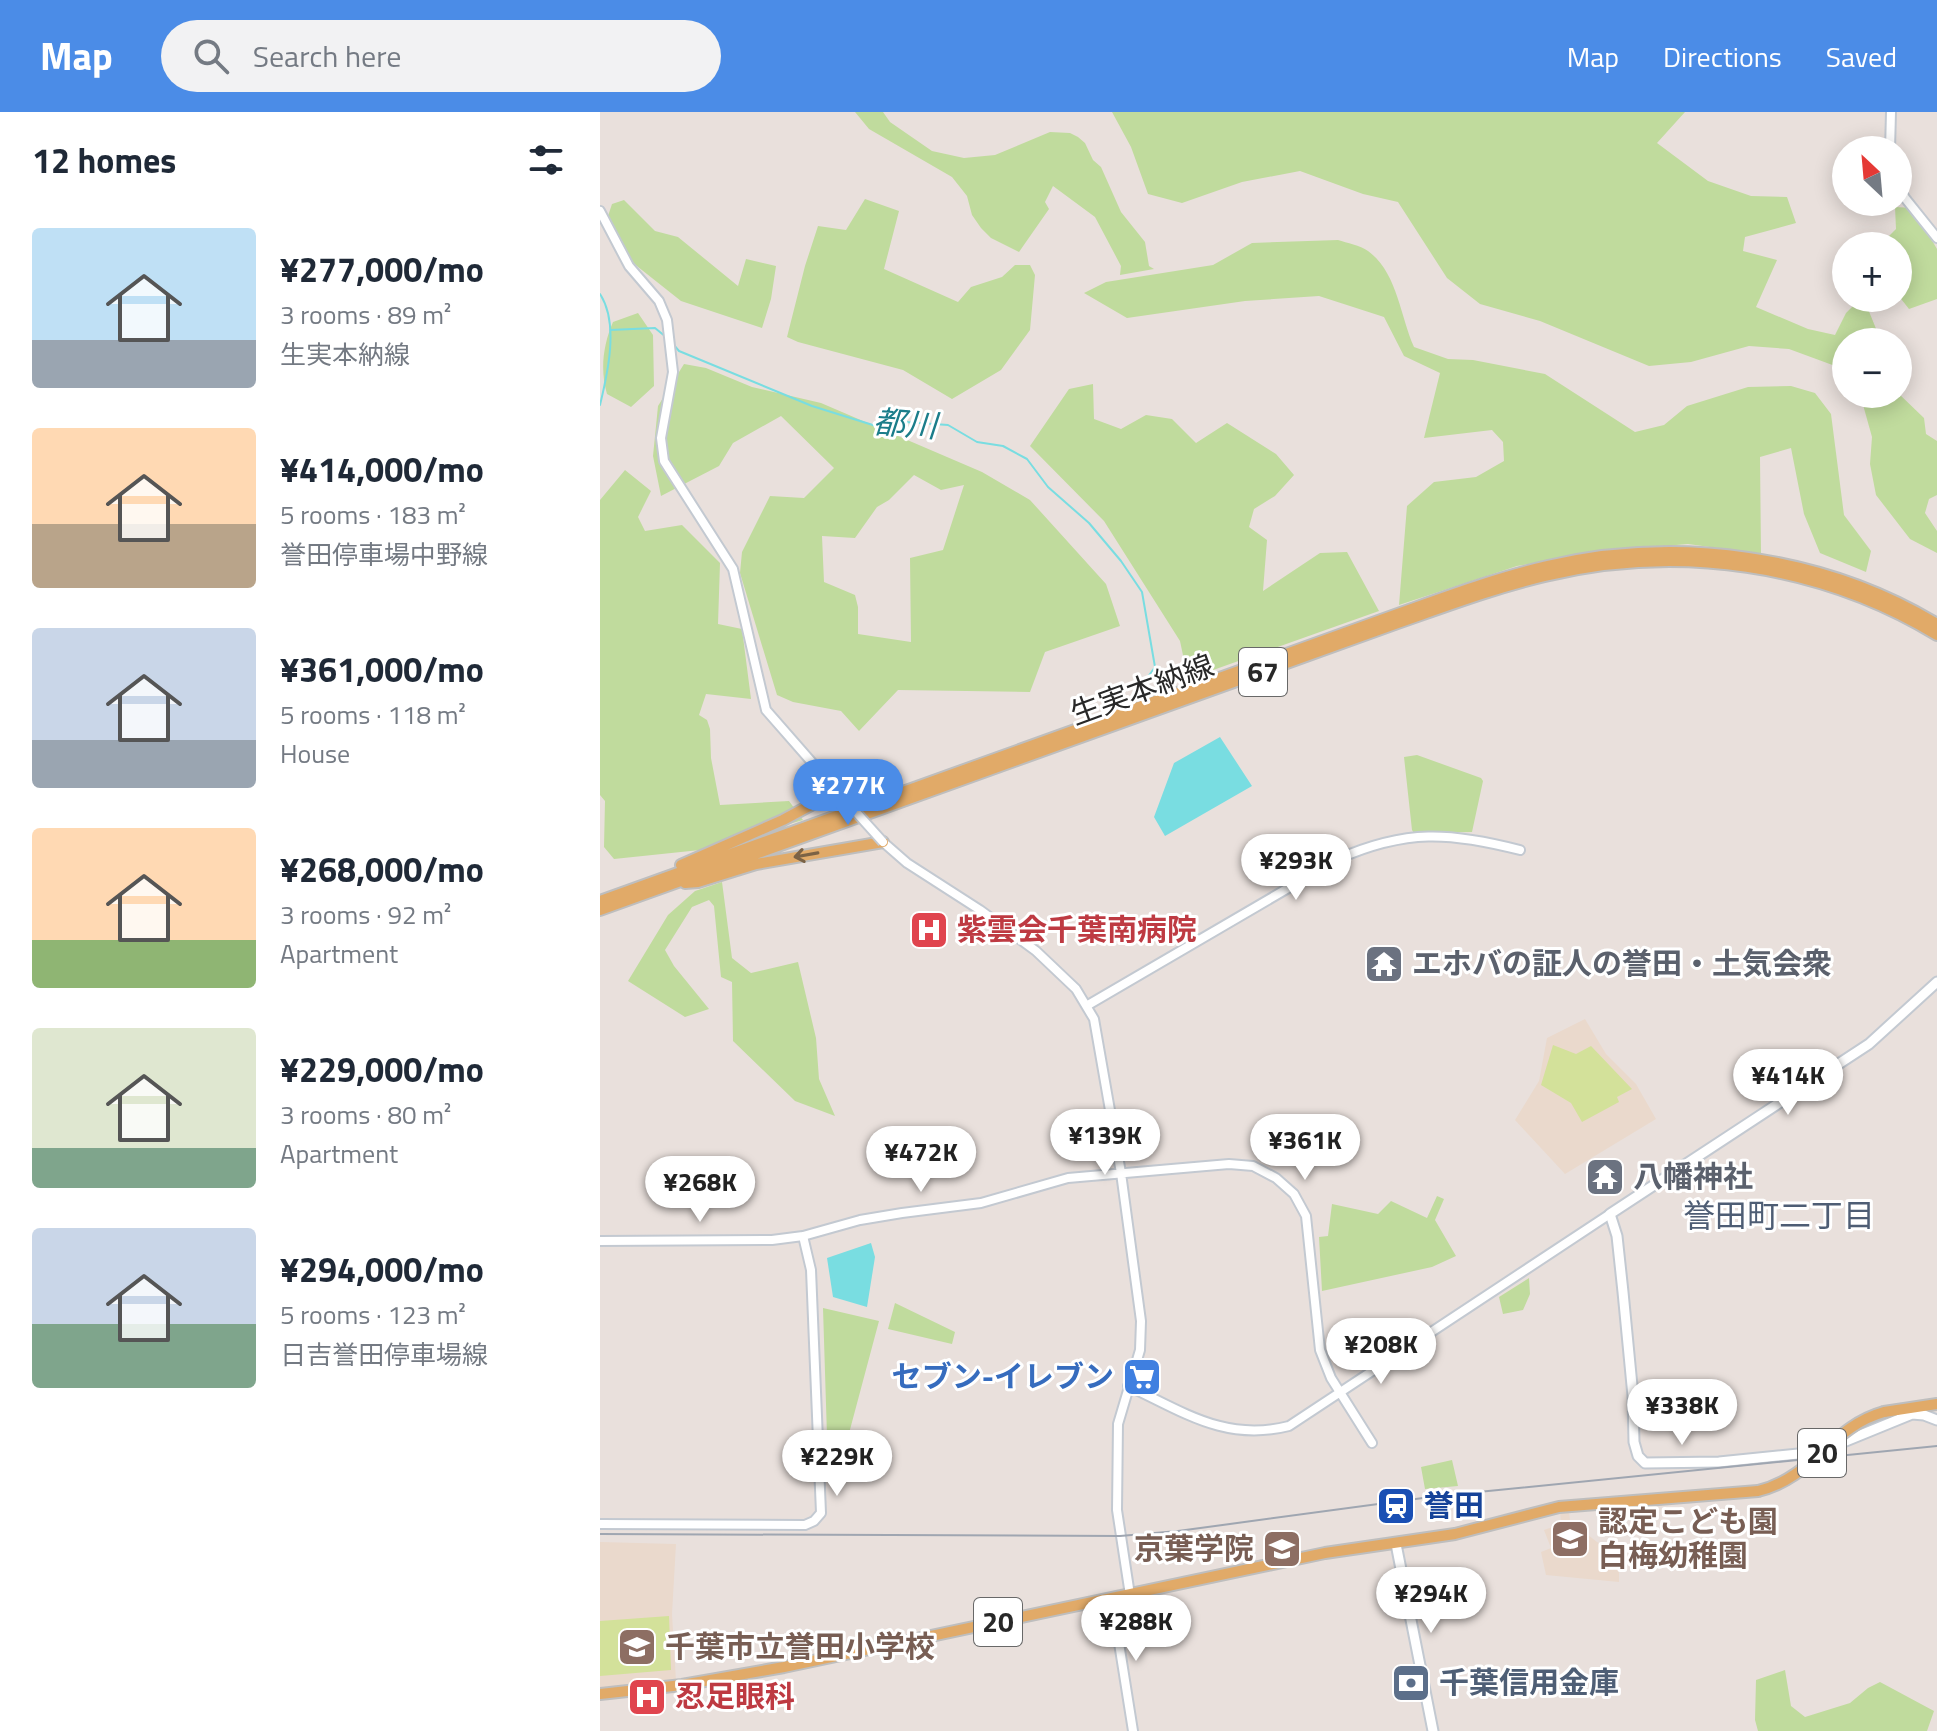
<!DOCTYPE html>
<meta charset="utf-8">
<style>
:root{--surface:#fff;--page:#f2f2f3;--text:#1f2937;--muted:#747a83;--accent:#4b8ce7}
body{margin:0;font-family:"Titillium Web","Noto Sans JP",sans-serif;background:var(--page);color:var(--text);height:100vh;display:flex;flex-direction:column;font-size:30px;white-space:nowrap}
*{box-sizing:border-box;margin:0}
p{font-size:26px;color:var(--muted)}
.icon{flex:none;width:44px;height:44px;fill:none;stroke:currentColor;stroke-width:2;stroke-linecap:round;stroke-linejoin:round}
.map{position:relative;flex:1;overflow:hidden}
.details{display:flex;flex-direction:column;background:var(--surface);width:600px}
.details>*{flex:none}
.needle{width:52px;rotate:334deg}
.tools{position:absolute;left:1232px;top:24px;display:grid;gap:16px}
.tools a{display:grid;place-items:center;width:80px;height:80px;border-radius:50%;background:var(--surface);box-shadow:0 4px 20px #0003;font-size:40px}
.price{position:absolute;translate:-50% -68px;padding:0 18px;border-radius:28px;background:#fff;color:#222;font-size:26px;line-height:52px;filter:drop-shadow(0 2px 4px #0008)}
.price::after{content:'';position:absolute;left:50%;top:48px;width:24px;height:18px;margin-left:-12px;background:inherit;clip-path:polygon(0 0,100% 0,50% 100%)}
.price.active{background:var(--accent);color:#fff}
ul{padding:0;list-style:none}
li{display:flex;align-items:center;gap:24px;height:200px;padding:0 32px}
li span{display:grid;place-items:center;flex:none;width:224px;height:160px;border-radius:8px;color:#555}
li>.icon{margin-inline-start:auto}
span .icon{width:96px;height:96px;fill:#fffc;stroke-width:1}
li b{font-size:34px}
h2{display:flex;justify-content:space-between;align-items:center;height:96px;padding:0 32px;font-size:34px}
header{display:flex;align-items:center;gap:48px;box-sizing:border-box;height:112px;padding:0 40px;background:var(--accent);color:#fff}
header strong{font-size:38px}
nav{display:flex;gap:44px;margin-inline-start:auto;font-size:28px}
.search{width:560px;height:72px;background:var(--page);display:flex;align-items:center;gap:20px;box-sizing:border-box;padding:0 28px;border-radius:44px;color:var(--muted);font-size:30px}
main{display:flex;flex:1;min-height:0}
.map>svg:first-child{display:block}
.education{fill:#ead9cc}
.green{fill:#c0db9d;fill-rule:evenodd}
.pitch{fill:#d3e19a}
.water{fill:#79dde1}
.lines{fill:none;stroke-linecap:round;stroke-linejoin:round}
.stream{stroke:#79dde1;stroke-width:2}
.tertiary-casing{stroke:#c3c9d1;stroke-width:12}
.secondary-casing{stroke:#c3c9d1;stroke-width:13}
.primary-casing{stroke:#bebebe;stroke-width:14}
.tertiary{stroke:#fff;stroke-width:8}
.secondary{stroke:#fff;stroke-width:9}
.primary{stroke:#e1aa68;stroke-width:10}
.rail{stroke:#9fa6b1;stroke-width:2}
.tertiary-bridge-casing{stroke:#c3c9d1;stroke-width:12;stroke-linecap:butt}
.primary-bridge-casing{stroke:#bebebe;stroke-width:14;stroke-linecap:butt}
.tertiary-bridge{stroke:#fff;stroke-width:8}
.primary-bridge{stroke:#e1aa68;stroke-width:10}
.oneway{stroke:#7b6245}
.labels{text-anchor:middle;stroke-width:6;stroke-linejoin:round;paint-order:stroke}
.shield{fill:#fff;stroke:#686868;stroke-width:2}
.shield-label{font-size:28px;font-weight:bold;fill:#282828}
.street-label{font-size:30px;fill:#282828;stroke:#fff}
.health-label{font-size:30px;font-weight:bold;fill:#be3a42;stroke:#fff;text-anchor:start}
.worship-label{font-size:30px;font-weight:bold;fill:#5b616d;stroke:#fff;text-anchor:start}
.shop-label{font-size:30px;font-weight:bold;fill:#366cbe;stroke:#fff;text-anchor:end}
.transit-label{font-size:30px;font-weight:bold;fill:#164399;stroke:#fff;text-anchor:start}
.education-label{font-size:30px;font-weight:bold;fill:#785e54;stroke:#fff;text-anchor:start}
.service-label{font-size:30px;font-weight:bold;fill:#4e5e75;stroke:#fff;text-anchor:start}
.water-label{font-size:32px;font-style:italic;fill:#1b7d8a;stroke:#fff}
.neighbourhood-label{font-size:32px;fill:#4e5d74;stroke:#fff}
</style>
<header>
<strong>Map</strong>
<div class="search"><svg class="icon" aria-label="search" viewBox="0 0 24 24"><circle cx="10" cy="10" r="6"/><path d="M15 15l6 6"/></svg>Search here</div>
<nav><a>Map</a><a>Directions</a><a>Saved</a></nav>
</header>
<main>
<section class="details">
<h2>12 homes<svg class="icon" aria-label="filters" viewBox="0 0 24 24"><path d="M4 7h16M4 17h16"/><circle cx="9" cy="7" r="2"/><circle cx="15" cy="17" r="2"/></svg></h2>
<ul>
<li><span style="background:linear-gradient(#bfe0f5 70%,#9aa5b1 0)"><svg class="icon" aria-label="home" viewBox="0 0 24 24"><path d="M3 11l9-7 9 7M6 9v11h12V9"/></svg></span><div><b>¥277,000/mo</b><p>3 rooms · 89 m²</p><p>生実本納線</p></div></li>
<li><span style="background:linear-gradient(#ffd9b3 60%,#b9a48a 0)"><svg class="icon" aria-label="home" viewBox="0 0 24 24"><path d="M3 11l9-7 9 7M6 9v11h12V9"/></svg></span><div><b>¥414,000/mo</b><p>5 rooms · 183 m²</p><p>誉田停車場中野線</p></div></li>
<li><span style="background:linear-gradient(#c9d6e8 70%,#9aa5b1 0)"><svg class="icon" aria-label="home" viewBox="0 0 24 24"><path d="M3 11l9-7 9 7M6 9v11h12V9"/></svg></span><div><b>¥361,000/mo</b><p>5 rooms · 118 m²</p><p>House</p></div></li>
<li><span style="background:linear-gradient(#ffd9b3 70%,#8fb573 0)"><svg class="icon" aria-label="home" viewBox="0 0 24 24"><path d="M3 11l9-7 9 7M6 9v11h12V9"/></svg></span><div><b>¥268,000/mo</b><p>3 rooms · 92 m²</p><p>Apartment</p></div></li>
<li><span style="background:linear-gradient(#dfe7d0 75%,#7fa58c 0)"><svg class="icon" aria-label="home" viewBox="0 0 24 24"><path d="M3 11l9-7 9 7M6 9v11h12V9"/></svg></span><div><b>¥229,000/mo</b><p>3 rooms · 80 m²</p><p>Apartment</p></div></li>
<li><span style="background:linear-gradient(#c9d6e8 60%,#7fa58c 0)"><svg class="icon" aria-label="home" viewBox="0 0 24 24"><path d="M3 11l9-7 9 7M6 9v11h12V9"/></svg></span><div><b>¥294,000/mo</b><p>5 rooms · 123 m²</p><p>日吉誉田停車場線</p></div></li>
</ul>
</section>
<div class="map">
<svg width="1337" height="1619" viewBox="0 0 1337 1619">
<rect width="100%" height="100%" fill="#e9e0dc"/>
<!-- education -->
<path class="education" d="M 985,907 L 1006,942 L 1036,972 L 1056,1007 L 965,1062 L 915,1008 L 939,969 L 947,926 Z
M 969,1398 L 970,1409 L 1019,1447 L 1019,1470 L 946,1463 L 941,1440 L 951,1436 L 944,1418 L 961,1412 L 960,1399 Z
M 0,1430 L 76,1432 L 72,1502 L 76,1569 L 0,1578 Z"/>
<!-- green -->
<path class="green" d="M 255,0 L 283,0 L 290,10 L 332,39 L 364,46 L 395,43 L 450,20 L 470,21 L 478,25 L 485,31 L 493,48 L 501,55 L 521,100 L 545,130 L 549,154 L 554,157 L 520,163 L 521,154 L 495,105 L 453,74 L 445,90 L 449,97 L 419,140 L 391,126 L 381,116 L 372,103 L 367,84 L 352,65 L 269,17 Z
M 512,0 L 1085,0 L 1057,31 L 1108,69 L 1151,84 L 1187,85 L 1196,111 L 1145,125 L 1143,139 L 1177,148 L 1156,195 L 1208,217 L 1235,223 L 1246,201 L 1260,187 L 1268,197 L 1279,224 L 1294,230 L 1246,230 L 1246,258 L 1189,237 L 1149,234 L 1091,250 L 1049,254 L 940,209 L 880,192 L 847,166 L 798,90 L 763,82 L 700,59 L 642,70 L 582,91 L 548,82 L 531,35 Z
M 265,87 L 299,99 L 284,157 L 358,190 L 371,175 L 402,165 L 415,153 L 430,153 L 435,163 L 430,218 L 401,258 L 352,287 L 303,258 L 198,230 L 187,225 L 205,154 L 218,114 L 246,118 Z
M 24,88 L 55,119 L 78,125 L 138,174 L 146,147 L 176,154 L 171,187 L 162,216 L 81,189 L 28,147 L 6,110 L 12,92 Z
M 1295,95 L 1313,96 L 1337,137 L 1337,187 L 1309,197 L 1298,183 L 1298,134 L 1279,134 L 1296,117 Z
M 738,128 C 747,131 760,133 768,139 C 797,160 800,203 814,235 L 848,247 L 873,248 L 945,262 L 1035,320 L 1064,313 L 1087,294 L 1148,275 L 1191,274 L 1215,281 L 1231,302 L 1244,403 L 1271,439 L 1266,460 L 1220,441 L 1204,402 L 1191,336 L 1160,345 L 1161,442 L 1088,432 L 1004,439 L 917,454 L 799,493 L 807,394 L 834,370 L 876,365 L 904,349 L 903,330 L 892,318 L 824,326 L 840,261 L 804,244 L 784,205 L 719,184 L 645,189 L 527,206 L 484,181 L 506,170 L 613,153 L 652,131 Z
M 38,201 L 53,223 L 54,274 L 31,295 L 7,282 C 0,258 3,233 13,210 Z
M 84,252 L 106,256 L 152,275 L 221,291 L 382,360 L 430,388 L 506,472 L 520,514 L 445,540 L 430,580 L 298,578 L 259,619 L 241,599 L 193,590 L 177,583 L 140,461 L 142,440 L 170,384 L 204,386 L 234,356 L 181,304 L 133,331 L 119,354 L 61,384 L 53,344 L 58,294 ZM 314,363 L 341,378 L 364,373 L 343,438 L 310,446 L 311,530 L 258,522 L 258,495 L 255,483 L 224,470 L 222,424 L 255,426 L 277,395 L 289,388 Z
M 493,272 L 494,307 L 521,317 L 546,303 L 572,307 L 596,331 L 627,311 L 676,342 L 694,363 L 675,384 L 654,397 L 649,415 L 667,428 L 663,479 L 720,441 L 747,440 L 779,499 L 588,567 L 580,529 L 504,409 L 430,334 L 469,277 Z
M 1298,281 L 1324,306 L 1326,322 L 1337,329 L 1337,383 L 1329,387 L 1325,401 L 1337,419 L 1337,441 L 1310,427 L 1276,383 L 1270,352 L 1272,325 L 1260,282 Z
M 25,358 L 51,379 L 38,405 L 45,419 L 82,413 L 120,451 L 118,512 L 142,517 L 151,587 L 106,582 L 99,603 L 107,608 L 110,617 L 111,646 L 120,693 L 189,689 L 203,708 L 100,738 L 14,747 L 4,735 L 5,689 L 0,683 L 0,388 Z
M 817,643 L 881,666 L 883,669 L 872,720 L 814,721 L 812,718 L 804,645 Z
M 122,770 L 132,846 L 151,861 L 198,850 L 216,926 L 219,967 L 235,1004 L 195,989 L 133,929 L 132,870 L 121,865 L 114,794 L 109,788 L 92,795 L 65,838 L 74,854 L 109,897 L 85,905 L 28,869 L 68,803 L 95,779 Z
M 837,1084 L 844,1087 L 835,1108 L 856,1144 L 832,1155 L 722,1179 L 719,1125 L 728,1124 L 732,1092 L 778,1102 L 791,1089 L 827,1106 Z
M 929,1166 L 930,1182 L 923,1198 L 903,1202 L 899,1185 Z
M 295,1191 L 355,1220 L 352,1232 L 288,1217 Z
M 223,1196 L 279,1209 L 240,1355 L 228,1356 Z
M 852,1348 L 858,1374 L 825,1377 L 821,1355 Z
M 1185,1558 L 1191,1594 L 1205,1605 L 1250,1591 L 1268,1576 L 1280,1570 L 1334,1599 L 1327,1619 L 1158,1619 L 1155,1608 L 1156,1568 Z"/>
<!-- pitch -->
<path class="pitch" d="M 953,933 L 976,942 L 991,934 L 1032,977 L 1017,985 L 1019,990 L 982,1010 L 971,991 L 941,973 Z
M 69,1504 L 71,1558 L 0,1564 L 0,1509 Z"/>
<!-- water -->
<path class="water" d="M 620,625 L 652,674 L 565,724 L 554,705 L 574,651 Z
M 271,1131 L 275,1145 L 267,1195 L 233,1185 L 227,1146 Z"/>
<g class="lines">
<!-- stream -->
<path class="stream" d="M 0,182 C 19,211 8,260 0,293
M 10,218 L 55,216 L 66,225
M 73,232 L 79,239 L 212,294 L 276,314 L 306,310 L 348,313 L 377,330 L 403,334 L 427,347 L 448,375 L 489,411 L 521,449 L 542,480 L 555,555 L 543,572"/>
<!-- tertiary casing -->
<g class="tertiary-casing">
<path id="tertiary" d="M 1290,38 L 1291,0
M 1298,73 L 1305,86 L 1337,126
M 0,99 L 29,154 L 59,189 L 67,208 L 73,260 L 61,326 L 64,349 L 133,457 L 166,598 L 237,679
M 283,730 L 307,751 L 380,798 L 436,839 L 476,877 L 494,907 L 521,1061 L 541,1209 L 540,1238 L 518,1312 L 517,1398 L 530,1483
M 488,893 L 738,747 C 806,717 850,720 920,738
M 0,1129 L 172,1128 L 203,1124 L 260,1108 L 302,1101 L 381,1091 L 468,1066 L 629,1052 L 653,1054 L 676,1066 L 694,1082 L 706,1104 L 720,1238 L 731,1266 L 772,1331
M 528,1274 C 584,1300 625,1330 689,1314 L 1010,1102
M 0,1412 L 205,1413 L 214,1409 L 221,1401 L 211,1158 L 203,1124
M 512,1487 L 533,1619"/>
</g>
<!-- secondary casing -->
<g class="secondary-casing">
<path id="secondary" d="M 1337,870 L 1269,932 L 1010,1102 L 1017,1124 L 1023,1180 L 1033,1284 L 1034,1330 L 1038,1344 L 1045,1351 L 1119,1350 L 1208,1341 L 1236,1333 L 1312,1302 L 1324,1303 L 1337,1308
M 796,1432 L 833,1619"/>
</g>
<!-- primary casing -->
<g class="primary-casing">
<path id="primary" d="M 81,753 L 183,708 L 237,679
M 85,771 L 98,770 L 156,752 L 283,730
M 0,789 L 792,504 C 843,486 895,466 948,454 C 1077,424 1223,443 1337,512
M 0,798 L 795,512 C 844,495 894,476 945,464 C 1078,432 1220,452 1337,523
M 1284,1300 L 1337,1292
M 0,1582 L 82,1573 L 184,1555 L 725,1441 L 855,1422 L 959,1395 L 1158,1379"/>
</g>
<!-- tertiary -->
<use href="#tertiary" class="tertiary"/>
<!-- secondary -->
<use href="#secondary" class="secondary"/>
<!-- primary -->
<use href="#primary" class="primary"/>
<!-- rail -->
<path class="rail" d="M 0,1422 L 520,1424 L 578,1419 L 838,1384 L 1337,1334"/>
<!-- tertiary-bridge casing -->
<g class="tertiary-bridge-casing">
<path id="tertiary-bridge" d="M 237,679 L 283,730"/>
</g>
<!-- primary-bridge casing -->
<g class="primary-bridge-casing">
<path id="primary-bridge" d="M 1158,1379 C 1215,1365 1230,1315 1284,1300"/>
</g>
<!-- tertiary-bridge -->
<use href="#tertiary-bridge" class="tertiary-bridge"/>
<!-- primary-bridge -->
<use href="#primary-bridge" class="primary-bridge"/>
</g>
<!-- one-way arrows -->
<defs><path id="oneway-shaft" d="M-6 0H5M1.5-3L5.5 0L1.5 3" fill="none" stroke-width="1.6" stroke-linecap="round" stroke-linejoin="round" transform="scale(2)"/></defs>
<use class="oneway" href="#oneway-shaft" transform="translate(206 743) rotate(170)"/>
<!-- icons -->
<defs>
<g id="hospital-square" transform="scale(2)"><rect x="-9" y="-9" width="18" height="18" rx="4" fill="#e0444e" stroke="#fff"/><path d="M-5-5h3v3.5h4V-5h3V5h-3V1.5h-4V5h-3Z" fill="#fff"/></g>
<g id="temple-square" transform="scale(2)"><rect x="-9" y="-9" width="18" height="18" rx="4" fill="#6b7280" stroke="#fff"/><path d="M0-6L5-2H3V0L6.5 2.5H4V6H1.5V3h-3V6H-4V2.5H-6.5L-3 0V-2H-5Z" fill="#fff"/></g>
<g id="supermarket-square" transform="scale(2)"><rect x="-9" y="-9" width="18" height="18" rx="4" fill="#3f7fe0" stroke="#fff"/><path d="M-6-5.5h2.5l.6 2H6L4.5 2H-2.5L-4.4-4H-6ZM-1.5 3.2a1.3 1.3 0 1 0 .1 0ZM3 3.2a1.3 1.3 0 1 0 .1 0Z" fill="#fff"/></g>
<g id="station-square" transform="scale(2)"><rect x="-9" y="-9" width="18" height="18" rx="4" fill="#1a4fb4" stroke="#fff"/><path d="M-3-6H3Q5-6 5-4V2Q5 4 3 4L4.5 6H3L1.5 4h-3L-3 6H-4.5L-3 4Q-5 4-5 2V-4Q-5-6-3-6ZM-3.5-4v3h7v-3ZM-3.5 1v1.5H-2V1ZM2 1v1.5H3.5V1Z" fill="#fff"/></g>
<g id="school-square" transform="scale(2)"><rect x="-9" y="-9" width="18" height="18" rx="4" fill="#8d6e63" stroke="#fff"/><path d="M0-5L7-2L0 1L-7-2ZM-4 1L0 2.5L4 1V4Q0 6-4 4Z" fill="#fff"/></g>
<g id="university-square" transform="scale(2)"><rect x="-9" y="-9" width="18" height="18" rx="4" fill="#8d6e63" stroke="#fff"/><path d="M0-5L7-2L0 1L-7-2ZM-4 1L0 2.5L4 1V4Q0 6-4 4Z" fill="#fff"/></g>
<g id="bank-square" transform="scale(2)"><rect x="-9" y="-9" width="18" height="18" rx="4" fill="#5c6f8a" stroke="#fff"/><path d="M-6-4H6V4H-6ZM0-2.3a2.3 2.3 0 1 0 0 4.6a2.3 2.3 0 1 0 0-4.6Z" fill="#fff"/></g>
</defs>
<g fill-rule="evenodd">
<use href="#hospital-square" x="329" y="818"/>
<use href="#temple-square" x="784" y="852"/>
<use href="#temple-square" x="1005" y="1065"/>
<use href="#supermarket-square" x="542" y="1265"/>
<use href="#station-square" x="796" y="1394"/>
<use href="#school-square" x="970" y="1427"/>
<use href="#university-square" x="682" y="1437"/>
<use href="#school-square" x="37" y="1535"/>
<use href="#bank-square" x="811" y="1571"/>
<use href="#hospital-square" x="47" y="1585"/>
</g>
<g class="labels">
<!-- shield labels -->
<g class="shield">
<rect x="639" y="536" width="48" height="48" rx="6"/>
<rect x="1198" y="1317" width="48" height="48" rx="6"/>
<rect x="374" y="1486" width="48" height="48" rx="6"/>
</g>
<g class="shield-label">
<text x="663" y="570">67</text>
<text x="1222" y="1351">20</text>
<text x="398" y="1520">20</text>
</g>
<!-- street labels -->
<g class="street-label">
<text transform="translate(542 578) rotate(-20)" y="10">生実本納線</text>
</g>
<!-- health labels -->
<g class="health-label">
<text x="357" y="828">紫雲会千葉南病院</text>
<text x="75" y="1595">忍足眼科</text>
</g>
<!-- worship labels -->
<g class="worship-label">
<text x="812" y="862">エホバの証人の誉田・土気会衆</text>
<text x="1033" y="1075">八幡神社</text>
</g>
<!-- shop labels -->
<g class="shop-label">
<text x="514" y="1275">セブン-イレブン</text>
</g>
<!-- transit labels -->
<g class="transit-label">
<text x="824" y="1404">誉田</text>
</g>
<!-- education labels -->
<g class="education-label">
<text x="998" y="1420">認定こども園<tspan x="998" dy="34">白梅幼稚園</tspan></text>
<text x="654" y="1447" text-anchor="end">京葉学院</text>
<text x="65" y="1545">千葉市立誉田小学校</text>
</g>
<!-- service labels -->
<g class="service-label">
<text x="839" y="1581">千葉信用金庫</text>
</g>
<!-- water labels -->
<g class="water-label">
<text transform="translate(305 312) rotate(4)" y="11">都川</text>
</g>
<!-- neighbourhood labels -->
<g class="neighbourhood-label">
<text x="1179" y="1115">誉田町二丁目</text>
</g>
</g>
</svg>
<div class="tools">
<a><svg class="needle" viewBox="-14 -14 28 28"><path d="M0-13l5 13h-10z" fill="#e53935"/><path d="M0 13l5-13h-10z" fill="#747a83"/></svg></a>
<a>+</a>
<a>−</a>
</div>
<b class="price active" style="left:248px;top:715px">¥277K</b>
<b class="price" style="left:696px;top:790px">¥293K</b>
<b class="price" style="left:1188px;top:1005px">¥414K</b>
<b class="price" style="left:505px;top:1065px">¥139K</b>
<b class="price" style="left:705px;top:1070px">¥361K</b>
<b class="price" style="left:321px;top:1082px">¥472K</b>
<b class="price" style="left:100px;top:1112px">¥268K</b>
<b class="price" style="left:781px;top:1274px">¥208K</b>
<b class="price" style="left:1082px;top:1335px">¥338K</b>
<b class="price" style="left:237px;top:1386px">¥229K</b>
<b class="price" style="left:831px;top:1523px">¥294K</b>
<b class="price" style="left:536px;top:1551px">¥288K</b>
</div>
</main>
